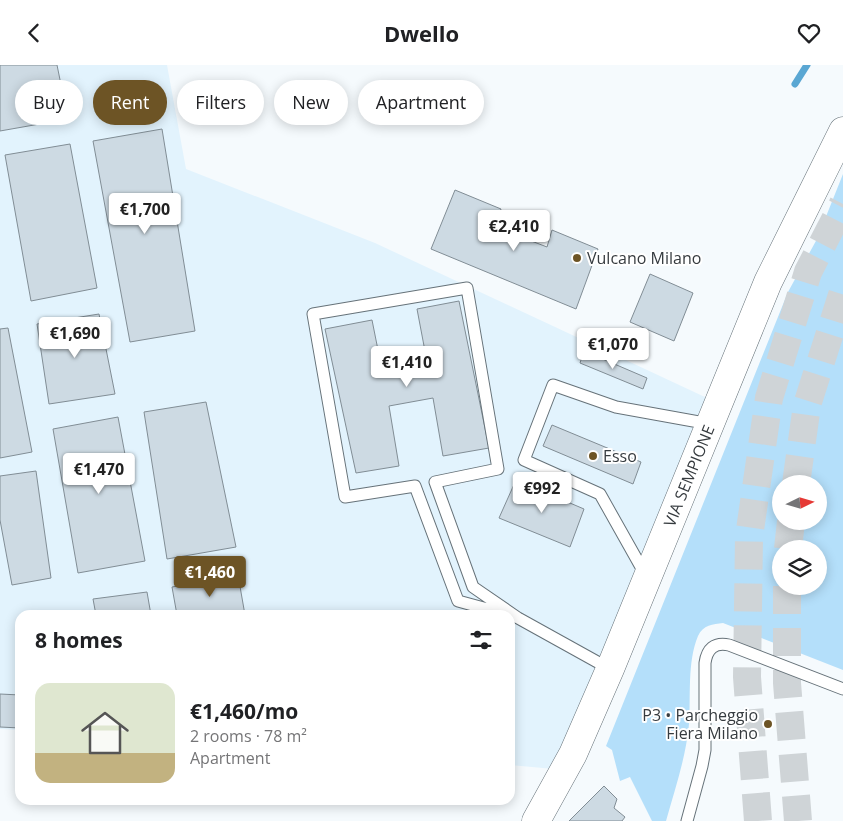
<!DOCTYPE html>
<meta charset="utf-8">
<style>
:root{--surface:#fff;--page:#f2f2f2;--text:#202124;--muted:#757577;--accent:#6d5425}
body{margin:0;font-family:"Open Sans",sans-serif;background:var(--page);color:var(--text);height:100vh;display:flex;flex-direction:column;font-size:19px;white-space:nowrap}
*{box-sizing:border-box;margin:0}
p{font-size:16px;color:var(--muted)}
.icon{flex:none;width:28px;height:28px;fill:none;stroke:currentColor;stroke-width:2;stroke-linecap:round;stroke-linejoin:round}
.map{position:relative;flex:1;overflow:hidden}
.sheet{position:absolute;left:15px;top:545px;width:500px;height:195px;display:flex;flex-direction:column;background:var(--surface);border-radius:15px;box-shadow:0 2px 12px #0003}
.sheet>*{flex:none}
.hud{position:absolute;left:15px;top:15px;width:500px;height:45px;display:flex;gap:10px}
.needle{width:32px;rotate:85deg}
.fabs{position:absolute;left:772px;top:410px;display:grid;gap:10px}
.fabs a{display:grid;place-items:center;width:55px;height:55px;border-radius:50%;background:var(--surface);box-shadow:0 2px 12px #0003;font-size:25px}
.price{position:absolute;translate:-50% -42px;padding:0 11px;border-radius:5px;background:#fff;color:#222;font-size:16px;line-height:32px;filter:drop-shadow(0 1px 2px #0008)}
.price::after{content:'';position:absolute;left:50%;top:30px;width:15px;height:11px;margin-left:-8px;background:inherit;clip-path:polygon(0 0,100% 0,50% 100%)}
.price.on{background:var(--accent);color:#fff}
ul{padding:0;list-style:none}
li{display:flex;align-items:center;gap:15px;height:125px;padding:0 20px}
li span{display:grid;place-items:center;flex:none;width:140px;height:100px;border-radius:15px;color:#555}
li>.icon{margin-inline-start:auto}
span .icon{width:60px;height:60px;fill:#fffc;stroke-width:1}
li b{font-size:21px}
h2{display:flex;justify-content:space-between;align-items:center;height:60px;padding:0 20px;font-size:21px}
.tag{padding:0 18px;border-radius:22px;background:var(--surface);box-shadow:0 2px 12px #0003;font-size:18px;line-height:45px}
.tag.on{background:var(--accent);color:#fff}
header{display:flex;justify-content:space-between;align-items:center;height:65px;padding:0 20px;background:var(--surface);font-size:22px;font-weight:700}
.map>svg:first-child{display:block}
.built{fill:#e2f3fd}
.green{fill:#b4dffa;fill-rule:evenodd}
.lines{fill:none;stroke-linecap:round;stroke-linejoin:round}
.stream{stroke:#5aa7d3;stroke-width:7}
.building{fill:#cddae3;stroke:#818d95}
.highway-tunnel{stroke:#cfd4d7;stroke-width:28;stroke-dasharray:28 14;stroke-linecap:butt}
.lane-casing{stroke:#667279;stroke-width:13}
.primary-casing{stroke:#667279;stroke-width:29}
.lane{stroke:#fff;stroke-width:11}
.primary{stroke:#fff;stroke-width:28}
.poi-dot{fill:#6d5425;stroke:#fff;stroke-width:2}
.labels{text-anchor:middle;stroke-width:4;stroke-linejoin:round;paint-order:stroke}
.poi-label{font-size:16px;fill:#363b3f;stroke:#fff;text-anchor:start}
.street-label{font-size:16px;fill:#363b3f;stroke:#fff}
</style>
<header><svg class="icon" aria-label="back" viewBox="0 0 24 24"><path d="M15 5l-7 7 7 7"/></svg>Dwello<svg class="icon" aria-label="heart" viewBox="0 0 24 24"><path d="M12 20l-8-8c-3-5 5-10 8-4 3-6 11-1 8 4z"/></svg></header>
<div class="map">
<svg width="843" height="756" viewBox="0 0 843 756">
<rect width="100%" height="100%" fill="#f5fafd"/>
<!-- built -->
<path class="built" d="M 0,0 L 167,0 L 186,104 L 375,178 L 707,333 L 554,704 L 510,700 L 510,550 L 20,550 L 20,665 L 0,664 Z"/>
<!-- green -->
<path class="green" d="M 843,109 L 843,605 L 723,558 C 713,559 703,560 698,571 C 687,597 691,632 689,659 C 686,692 675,724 666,756 L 652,756 L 630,712 L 620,716 L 612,685 L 606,681 L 788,227 L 817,174 ZM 781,419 L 819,419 L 819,456 L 781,456 ZM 781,484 L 819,484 L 819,521 L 781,521 Z"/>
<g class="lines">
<!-- stream -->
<path class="stream" d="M 795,19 L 807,0"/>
</g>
<!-- building -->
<path class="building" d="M 0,0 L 57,0 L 68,54 L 0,66 Z
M 162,64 L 195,266 L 130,277 L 93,76 Z
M 70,79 L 97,223 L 31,236 L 5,90 Z
M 455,125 L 501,144 L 495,162 L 547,182 L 552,165 L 598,184 L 576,244 L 431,184 Z
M 650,209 L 693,228 L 674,276 L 630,257 Z
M 459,236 L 489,383 L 443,391 L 433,333 L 389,341 L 399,401 L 356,408 L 325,264 L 372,255 L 383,310 L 428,302 L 417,244 Z
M 99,249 L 115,329 L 49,339 L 37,259 Z
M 8,263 L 32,387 L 0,393 L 0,264 Z
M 584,286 L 647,313 L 643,324 L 580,298 Z
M 206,337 L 236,482 L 167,494 L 144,347 Z
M 118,352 L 145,496 L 78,508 L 53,364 Z
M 552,360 L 641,397 L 633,419 L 543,381 Z
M 36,406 L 51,513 L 12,520 L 0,455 L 0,411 Z
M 516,415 L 584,444 L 570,482 L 499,453 Z
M 238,510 L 245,550 L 177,550 L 172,522 Z
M 147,527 L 151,550 L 96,550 L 93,534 Z
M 0,629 L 20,630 L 20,663 L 0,662 Z
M 604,721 L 617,734 L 614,743 L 625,752 L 622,756 L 569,756 Z"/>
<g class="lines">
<!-- highway-tunnel -->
<path class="highway-tunnel" d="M 796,419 L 807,340 L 843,227
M 788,484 L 791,456
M 787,521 L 787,618 L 798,756
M 758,756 L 747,612 L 749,472 L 769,333 L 808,207 L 843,139"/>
<!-- lane casing -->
<g class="lane-casing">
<path id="lane" d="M 645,509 L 600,429 L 524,395 L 553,320 L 616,342 L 710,359
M 509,550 L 458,536 L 415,421 L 345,432 L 313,249 L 467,223 L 498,404 L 435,417 L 473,522 L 518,553 L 610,604
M 687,756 L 702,701 L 705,685 L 705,598 C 707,584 714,577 729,580 L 843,624"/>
</g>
<!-- primary casing -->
<g class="primary-casing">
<g id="primary">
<path id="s1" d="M 536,756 L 573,689 L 610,604 L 768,217 L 843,66"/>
</g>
</g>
<!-- lane -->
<use href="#lane" class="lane"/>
<!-- primary -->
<use href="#primary" class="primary"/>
</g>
<!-- markers -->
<g class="poi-dot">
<circle cx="577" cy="193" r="5"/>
<circle cx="593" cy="391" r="5"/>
<circle cx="768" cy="659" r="5"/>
</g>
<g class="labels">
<!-- poi labels -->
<g class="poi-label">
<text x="587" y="199">Vulcano Milano</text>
<text x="603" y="397">Esso</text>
<text x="758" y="656" text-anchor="end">P3 • Parcheggio<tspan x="758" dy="18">Fiera Milano</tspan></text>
</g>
<!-- street labels -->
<g class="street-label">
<text dy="6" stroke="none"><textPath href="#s1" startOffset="378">VIA SEMPIONE</textPath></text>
</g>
</g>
</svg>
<div class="fabs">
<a><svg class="needle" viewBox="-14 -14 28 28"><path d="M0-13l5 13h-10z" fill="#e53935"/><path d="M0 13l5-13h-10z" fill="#757577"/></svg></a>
<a><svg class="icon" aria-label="layers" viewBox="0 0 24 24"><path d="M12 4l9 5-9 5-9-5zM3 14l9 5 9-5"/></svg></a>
</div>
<b class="price" style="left:145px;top:170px">€1,700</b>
<b class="price" style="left:514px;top:187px">€2,410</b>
<b class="price" style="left:75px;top:294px">€1,690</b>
<b class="price" style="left:613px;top:305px">€1,070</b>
<b class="price" style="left:407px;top:323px">€1,410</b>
<b class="price" style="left:99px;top:430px">€1,470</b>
<b class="price" style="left:542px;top:449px">€992</b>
<b class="price on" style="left:210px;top:533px">€1,460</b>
<div class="hud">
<a class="tag">Buy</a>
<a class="tag on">Rent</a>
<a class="tag">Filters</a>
<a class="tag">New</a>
<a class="tag">Apartment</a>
</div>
<section class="sheet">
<h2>8 homes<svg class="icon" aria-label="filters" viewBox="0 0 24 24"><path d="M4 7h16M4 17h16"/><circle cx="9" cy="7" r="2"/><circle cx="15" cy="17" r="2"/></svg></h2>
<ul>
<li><span style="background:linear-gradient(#dfe7d0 70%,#c2b280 0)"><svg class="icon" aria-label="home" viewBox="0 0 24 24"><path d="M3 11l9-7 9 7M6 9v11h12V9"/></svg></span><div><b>€1,460/mo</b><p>2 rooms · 78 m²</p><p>Apartment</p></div></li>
</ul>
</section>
</div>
